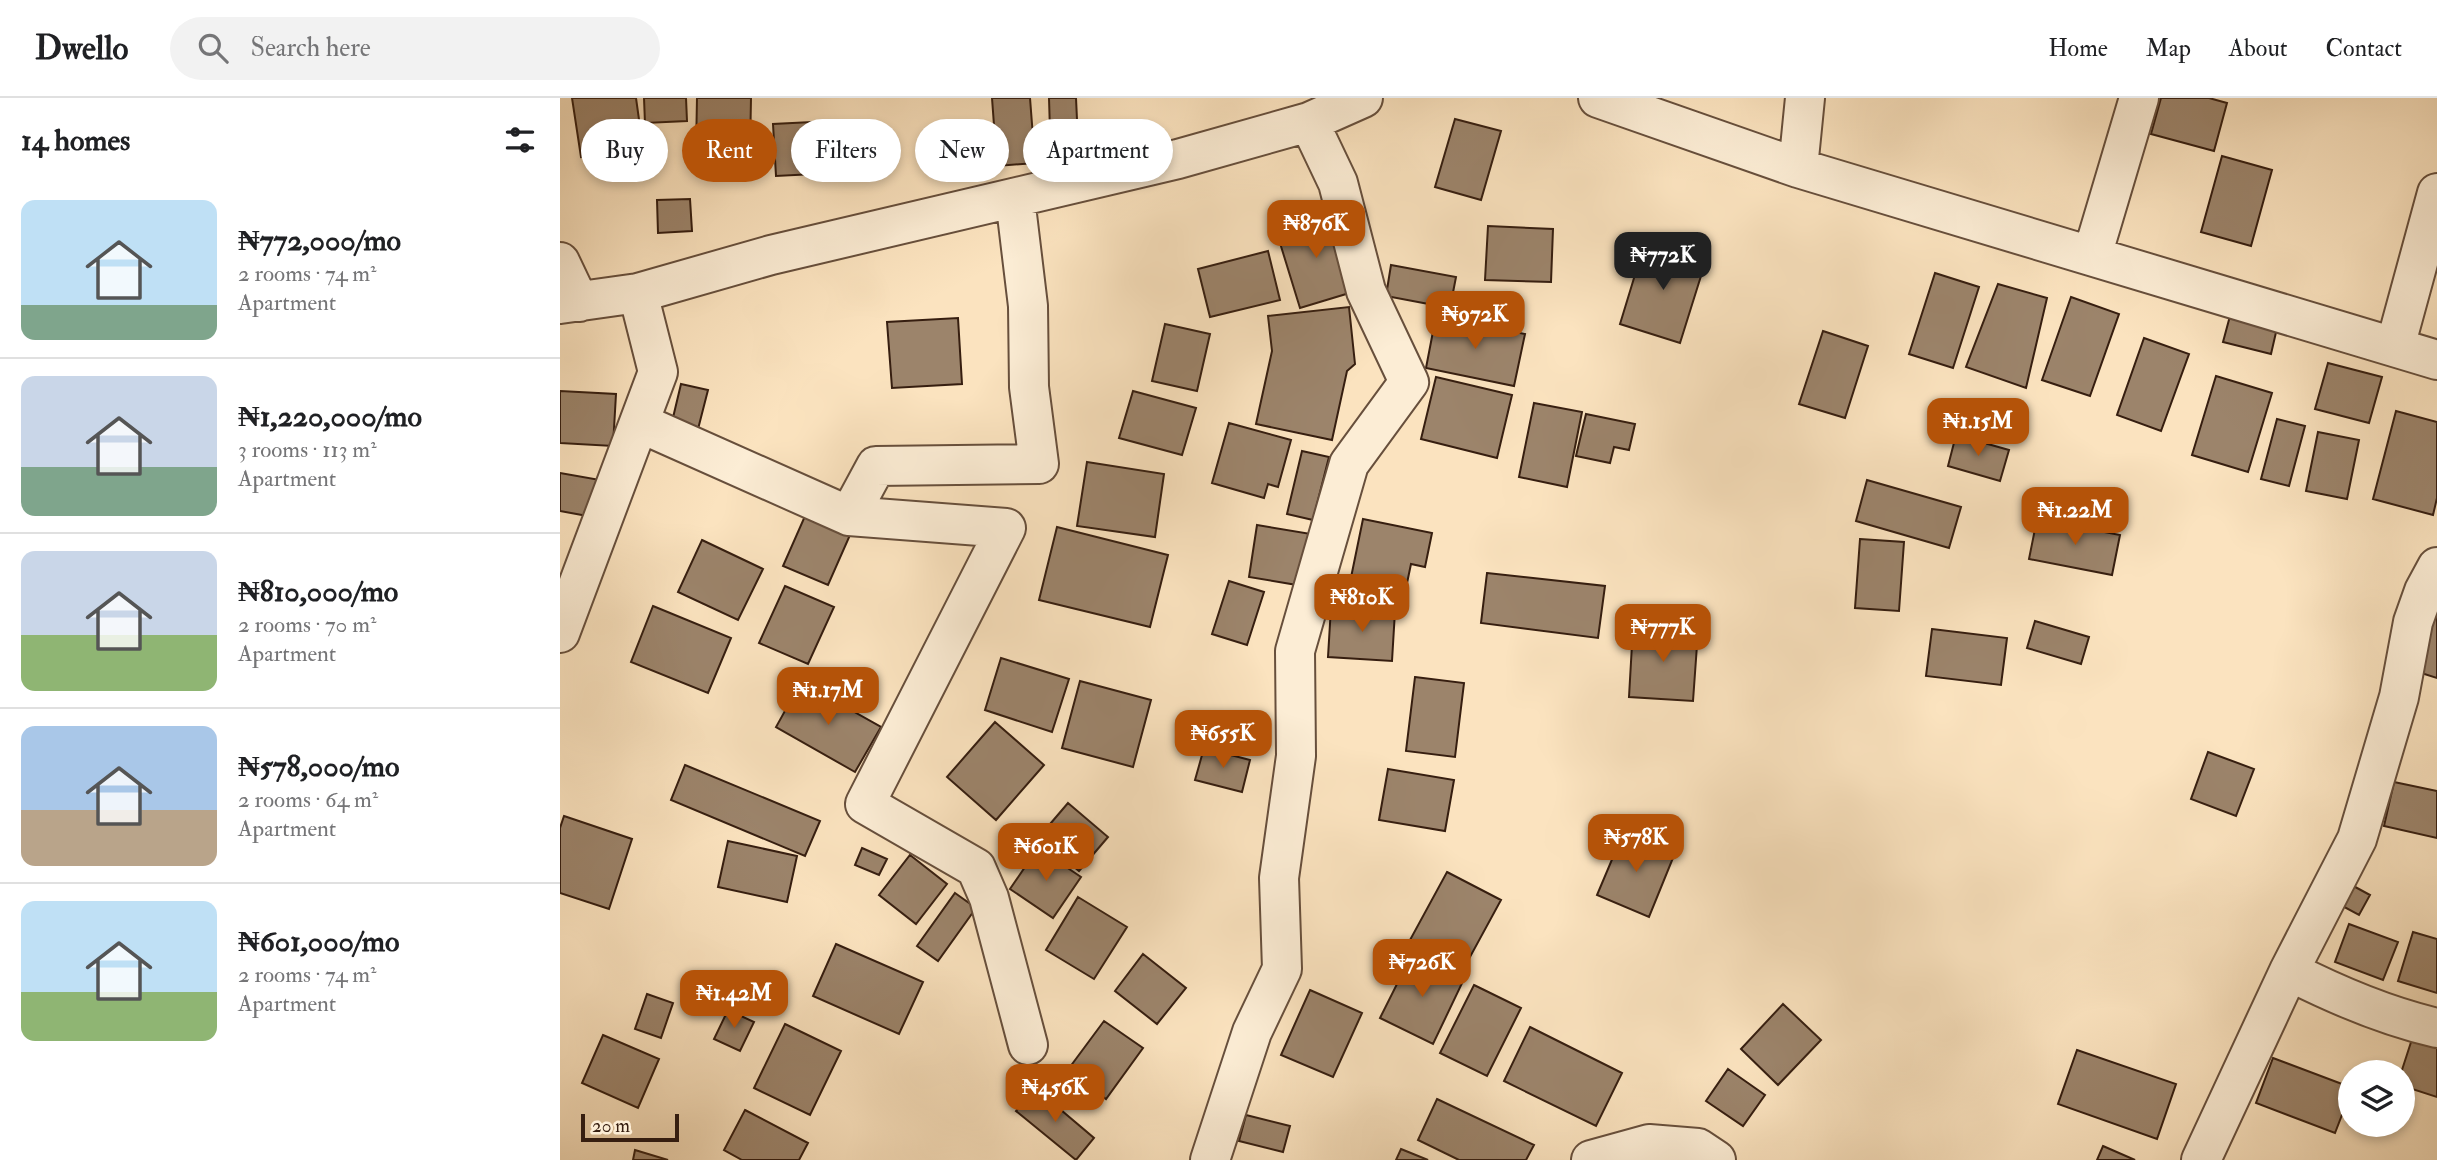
<!DOCTYPE html>
<meta charset="utf-8">
<style>
:root{--surface:#fff;--page:#f2f2f2;--text:#202124;--muted:#757577;--line:#e0e0e0;--accent:#b45309}
body{margin:0;font-family:"IM FELL Double Pica",serif;background:var(--page);color:var(--text);height:100vh;display:flex;flex-direction:column;font-size:26px;white-space:nowrap}
*{box-sizing:border-box;margin:0}
p{font-size:23px;color:var(--muted)}
.icon{flex:none;width:38px;height:38px;fill:none;stroke:currentColor;stroke-width:2;stroke-linecap:round;stroke-linejoin:round}
.map{position:relative;flex:1;overflow:hidden}
.drawer{display:flex;flex-direction:column;background:var(--surface);width:560px}
.drawer>*{flex:none}
.top-card{position:absolute;left:21px;top:21px;width:665px;height:63px;display:flex;gap:14px}
.buttons{position:absolute;left:1778px;top:962px;display:grid;gap:14px}
.buttons a{display:grid;place-items:center;width:77px;height:77px;border-radius:50%;background:var(--surface);box-shadow:0 4px 10px #0003;font-size:35px}
.scale{position:absolute;left:21px;bottom:18px;width:98px;box-sizing:border-box;padding-left:7px;border:4px solid #361e10;border-top:0;font-size:19px;line-height:24px;white-space:nowrap;color:#361e10;-webkit-text-stroke:5px #fcedd5;paint-order:stroke}
.price{position:absolute;translate:-50% -60px;padding:0 16px;border-radius:14px;background:var(--accent);color:#fff;font-size:23px;line-height:46px;filter:drop-shadow(0 2px 4px #0008)}
.price::after{content:'';position:absolute;left:50%;top:42px;width:21px;height:16px;margin-left:-10px;background:inherit;clip-path:polygon(0 0,100% 0,50% 100%)}
.price.current{background:#222;color:#fff}
ul{padding:0;list-style:none}
li{display:flex;align-items:center;gap:21px;height:175px;padding:0 21px}
li+li{border-top:2px solid var(--line)}
li span{display:grid;place-items:center;flex:none;width:196px;height:140px;border-radius:14px;color:#555}
li>.icon{margin-inline-start:auto}
span .icon{width:84px;height:84px;fill:#fffc;stroke-width:1}
li b{font-size:30px}
h2{display:flex;justify-content:space-between;align-items:center;height:84px;padding:0 21px;font-size:30px}
.tag{padding:0 24px;border-radius:32px;background:var(--surface);box-shadow:0 4px 10px #0003;font-size:24px;line-height:63px}
.tag.current{background:var(--accent);color:#fff}
header{display:flex;align-items:center;gap:42px;box-sizing:border-box;height:98px;padding:0 35px;background:var(--surface);border-bottom:2px solid var(--line)}
header strong{font-size:33px}
nav{display:flex;gap:38px;margin-inline-start:auto;font-size:24px}
.search{width:490px;height:63px;background:var(--page);display:flex;align-items:center;gap:18px;box-sizing:border-box;padding:0 24px;border-radius:38px;color:var(--muted);font-size:26px}
main{display:flex;flex:1;min-height:0}
.map>svg:first-child{display:block}
.building{fill:#9c846b;stroke:#361e10;stroke-width:2}
.lines{fill:none;stroke-linecap:round;stroke-linejoin:round}
.minor-casing{stroke:#674f3c;stroke-width:42}
.minor{stroke:#fcedd5;stroke-width:38}
</style>
<header>
<strong>Dwello</strong>
<div class="search"><svg class="icon" aria-label="search" viewBox="0 0 24 24"><circle cx="10" cy="10" r="6"/><path d="M15 15l6 6"/></svg>Search here</div>
<nav><a>Home</a><a>Map</a><a>About</a><a>Contact</a></nav>
</header>
<main>
<section class="drawer">
<h2>14 homes<svg class="icon" aria-label="filters" viewBox="0 0 24 24"><path d="M4 7h16M4 17h16"/><circle cx="9" cy="7" r="2"/><circle cx="15" cy="17" r="2"/></svg></h2>
<ul>
<li><span style="background:linear-gradient(#bfe0f5 75%,#7fa58c 0)"><svg class="icon" aria-label="home" viewBox="0 0 24 24"><path d="M3 11l9-7 9 7M6 9v11h12V9"/></svg></span><div><b>₦772,000/mo</b><p>2 rooms · 74 m²</p><p>Apartment</p></div></li>
<li><span style="background:linear-gradient(#c9d6e8 65%,#7fa58c 0)"><svg class="icon" aria-label="home" viewBox="0 0 24 24"><path d="M3 11l9-7 9 7M6 9v11h12V9"/></svg></span><div><b>₦1,220,000/mo</b><p>3 rooms · 113 m²</p><p>Apartment</p></div></li>
<li><span style="background:linear-gradient(#c9d6e8 60%,#8fb573 0)"><svg class="icon" aria-label="home" viewBox="0 0 24 24"><path d="M3 11l9-7 9 7M6 9v11h12V9"/></svg></span><div><b>₦810,000/mo</b><p>2 rooms · 70 m²</p><p>Apartment</p></div></li>
<li><span style="background:linear-gradient(#a9c7e8 60%,#b9a48a 0)"><svg class="icon" aria-label="home" viewBox="0 0 24 24"><path d="M3 11l9-7 9 7M6 9v11h12V9"/></svg></span><div><b>₦578,000/mo</b><p>2 rooms · 64 m²</p><p>Apartment</p></div></li>
<li><span style="background:linear-gradient(#bfe0f5 65%,#8fb573 0)"><svg class="icon" aria-label="home" viewBox="0 0 24 24"><path d="M3 11l9-7 9 7M6 9v11h12V9"/></svg></span><div><b>₦601,000/mo</b><p>2 rooms · 74 m²</p><p>Apartment</p></div></li>
</ul>
</section>
<div class="map">
<svg width="1877" height="1062" viewBox="0 0 1877 1062">
<rect width="100%" height="100%" fill="#fbe3bf"/>
<filter id="stains"><feTurbulence type="fractalNoise" baseFrequency=".00286" numOctaves="4"/><feColorMatrix values="0 0 0 0 .2 0 0 0 0 .09 0 0 0 0 .02 0 0 0 .5 -.17"/></filter>
<radialGradient id="worn" r=".72"><stop offset=".6" stop-color="#630" stop-opacity="0"/><stop offset="1" stop-color="#630" stop-opacity=".3"/></radialGradient>
<!-- building -->
<path class="building" d="M 12,0 L 76,0 L 83,50 L 21,59 Z
M 84,0 L 126,0 L 127,23 L 85,25 Z
M 137,0 L 191,0 L 190,53 L 136,52 Z
M 432,0 L 470,0 L 475,65 L 437,68 Z
M 489,0 L 516,0 L 519,65 L 491,66 Z
M 1601,0 L 1649,0 L 1667,5 L 1654,53 L 1591,36 Z
M 895,21 L 941,33 L 921,102 L 875,89 Z
M 272,23 L 274,75 L 216,78 L 213,26 Z
M 1662,58 L 1712,72 L 1691,148 L 1641,134 Z
M 130,101 L 132,133 L 98,135 L 97,102 Z
M 772,115 L 796,193 L 740,210 L 716,132 Z
M 928,128 L 993,131 L 991,184 L 925,182 Z
M 1085,144 L 1146,162 L 1120,245 L 1060,226 Z
M 708,153 L 720,202 L 650,219 L 638,171 Z
M 831,167 L 896,179 L 890,210 L 826,198 Z
M 1375,175 L 1419,189 L 1393,270 L 1349,256 Z
M 1438,186 L 1487,200 L 1466,290 L 1406,269 Z
M 1511,199 L 1559,216 L 1530,298 L 1482,282 Z
M 789,209 L 795,266 L 787,273 L 772,342 L 696,326 L 712,253 L 708,218 Z
M 876,218 L 965,236 L 954,288 L 866,270 Z
M 1670,218 L 1717,230 L 1711,256 L 1663,244 Z
M 398,220 L 402,286 L 332,290 L 327,224 Z
M 605,226 L 650,236 L 637,293 L 592,283 Z
M 1263,233 L 1308,248 L 1285,320 L 1239,306 Z
M 1584,240 L 1629,256 L 1601,333 L 1557,317 Z
M 1768,265 L 1822,279 L 1809,325 L 1755,311 Z
M 1656,278 L 1712,295 L 1688,374 L 1632,357 Z
M 876,279 L 952,297 L 937,360 L 861,341 Z
M 121,286 L 148,292 L 137,335 L 111,328 Z
M 0,293 L 56,296 L 53,348 L 0,345 Z
M 573,293 L 636,310 L 622,357 L 559,340 Z
M 974,305 L 1022,314 L 1007,389 L 959,379 Z
M 1836,313 L 1877,324 L 1877,400 L 1873,417 L 1813,401 Z
M 1026,316 L 1075,326 L 1069,352 L 1054,349 L 1050,365 L 1016,358 Z
M 1717,321 L 1745,328 L 1729,388 L 1701,381 Z
M 669,325 L 731,342 L 718,389 L 708,386 L 704,400 L 652,385 Z
M 1758,334 L 1799,342 L 1787,401 L 1746,393 Z
M 1396,337 L 1449,352 L 1440,383 L 1388,368 Z
M 742,353 L 769,359 L 753,422 L 727,416 Z
M 527,364 L 604,376 L 595,439 L 517,428 Z
M 0,375 L 40,382 L 33,419 L 0,413 Z
M 1307,382 L 1401,409 L 1389,450 L 1296,423 Z
M 245,418 L 290,437 L 268,487 L 223,468 Z
M 803,421 L 872,435 L 865,469 L 851,466 L 842,509 L 787,499 Z
M 1477,421 L 1560,437 L 1552,477 L 1469,461 Z
M 697,427 L 751,436 L 743,488 L 689,479 Z
M 497,429 L 608,457 L 590,529 L 479,502 Z
M 1300,441 L 1344,444 L 1339,513 L 1295,510 Z
M 142,442 L 203,471 L 178,522 L 118,494 Z
M 927,475 L 1045,488 L 1038,540 L 921,525 Z
M 669,483 L 704,494 L 687,547 L 652,536 Z
M 225,488 L 274,509 L 248,566 L 199,545 Z
M 1877,507 L 1877,580 L 1855,573 Z
M 93,508 L 171,540 L 148,595 L 71,564 Z
M 771,509 L 835,513 L 832,563 L 768,559 Z
M 1475,523 L 1529,539 L 1521,566 L 1467,550 Z
M 1073,529 L 1138,533 L 1133,603 L 1069,599 Z
M 1372,531 L 1447,540 L 1441,587 L 1366,578 Z
M 441,560 L 509,581 L 492,634 L 425,612 Z
M 855,579 L 904,585 L 895,659 L 846,653 Z
M 520,583 L 591,602 L 573,669 L 502,650 Z
M 241,584 L 321,629 L 295,674 L 216,629 Z
M 435,624 L 484,667 L 436,722 L 387,679 Z
M 644,650 L 690,662 L 682,694 L 635,682 Z
M 1648,654 L 1694,671 L 1676,718 L 1631,701 Z
M 125,667 L 260,723 L 245,758 L 111,702 Z
M 828,671 L 894,682 L 885,733 L 819,722 Z
M 1834,684 L 1877,693 L 1877,740 L 1824,728 Z
M 508,705 L 548,739 L 519,773 L 479,739 Z
M 4,718 L 72,741 L 49,811 L 0,795 L 0,730 Z
M 1064,733 L 1115,755 L 1089,819 L 1037,797 Z
M 168,743 L 237,758 L 227,804 L 158,789 Z
M 302,750 L 327,761 L 319,777 L 295,767 Z
M 478,750 L 521,779 L 493,820 L 450,791 Z
M 350,757 L 387,786 L 356,826 L 319,797 Z
M 887,774 L 941,802 L 904,870 L 850,842 Z
M 1786,784 L 1810,797 L 1799,817 L 1775,804 Z
M 395,795 L 416,810 L 378,863 L 357,848 Z
M 518,799 L 567,829 L 534,881 L 486,852 Z
M 1789,826 L 1838,844 L 1823,882 L 1775,864 Z
M 1853,834 L 1877,841 L 1877,895 L 1838,883 Z
M 276,846 L 363,884 L 339,936 L 253,898 Z
M 583,856 L 626,890 L 597,926 L 555,893 Z
M 852,856 L 904,881 L 873,946 L 820,920 Z
M 914,887 L 961,910 L 927,978 L 880,955 Z
M 750,892 L 802,915 L 773,979 L 721,957 Z
M 87,896 L 113,905 L 101,940 L 75,931 Z
M 1223,906 L 1261,942 L 1218,987 L 1181,951 Z
M 168,912 L 194,924 L 180,953 L 154,941 Z
M 544,923 L 583,950 L 546,1001 L 507,973 Z
M 225,926 L 281,953 L 250,1017 L 194,990 Z
M 970,929 L 1062,975 L 1036,1028 L 944,983 Z
M 43,937 L 99,961 L 78,1010 L 22,985 Z
M 1853,938 L 1877,945 L 1877,999 L 1843,988 L 1841,975 Z
M 1517,952 L 1616,986 L 1597,1041 L 1498,1006 Z
M 1713,960 L 1790,989 L 1790,996 L 1775,1035 L 1696,1005 Z
M 1168,971 L 1205,997 L 1183,1028 L 1146,1003 Z
M 475,990 L 534,1040 L 516,1062 L 456,1013 Z
M 877,1001 L 974,1047 L 966,1062 L 899,1062 L 858,1042 Z
M 185,1012 L 248,1045 L 239,1062 L 182,1062 L 164,1052 Z
M 686,1017 L 730,1028 L 723,1054 L 679,1043 Z
M 1543,1048 L 1575,1062 L 1537,1062 Z
M 841,1051 L 868,1062 L 836,1062 Z
M 75,1052 L 108,1062 L 73,1062 Z"/>
<g class="lines">
<!-- minor casing -->
<g class="minor-casing">
<path id="minor" d="M 1038,0 L 1238,70 L 1877,262
M 1238,70 L 1245,0
M 1532,158 L 1579,0
M 0,164 L 19,204
M 0,206 L 78,195 L 211,157 L 618,61 L 749,24 L 803,0
M 1835,249 L 1877,95
M 80,325 L 289,418 L 446,430 L 305,706 L 416,770 L 429,800 L 468,947
M 289,418 L 316,368 L 479,366 L 469,289 L 468,208 L 455,100
M 0,535 L 98,274 L 78,195
M 1729,873 C 1776,897 1825,918 1877,930
M 650,1062 L 692,934 L 722,871 L 719,780 L 736,658 L 735,553 L 789,366 L 849,284 L 806,193 L 778,85 L 749,24
M 1031,1062 L 1089,1046 L 1138,1050 L 1156,1062
M 1641,1062 L 1729,873 L 1797,741 L 1839,599 L 1853,524 L 1864,493 L 1877,469"/>
</g>
<!-- minor -->
<use href="#minor" class="minor"/>
</g>
<rect width="100%" height="100%" filter="url(#stains)"/>
<rect width="100%" height="100%" fill="url(#worn)"/>
</svg>
<div class="buttons">
<a><svg class="icon" aria-label="layers" viewBox="0 0 24 24"><path d="M12 4l9 5-9 5-9-5zM3 14l9 5 9-5"/></svg></a>
</div>
<div class="scale">20 m</div>
<b class="price" style="left:756px;top:162px">₦876K</b>
<b class="price current" style="left:1103px;top:194px">₦772K</b>
<b class="price" style="left:915px;top:253px">₦972K</b>
<b class="price" style="left:1418px;top:360px">₦1.15M</b>
<b class="price" style="left:1515px;top:449px">₦1.22M</b>
<b class="price" style="left:802px;top:536px">₦810K</b>
<b class="price" style="left:1103px;top:566px">₦777K</b>
<b class="price" style="left:268px;top:629px">₦1.17M</b>
<b class="price" style="left:663px;top:672px">₦655K</b>
<b class="price" style="left:1076px;top:776px">₦578K</b>
<b class="price" style="left:486px;top:785px">₦601K</b>
<b class="price" style="left:862px;top:901px">₦726K</b>
<b class="price" style="left:174px;top:932px">₦1.42M</b>
<b class="price" style="left:495px;top:1026px">₦456K</b>
<div class="top-card">
<a class="tag">Buy</a>
<a class="tag current">Rent</a>
<a class="tag">Filters</a>
<a class="tag">New</a>
<a class="tag">Apartment</a>
</div>
</div>
</main>
